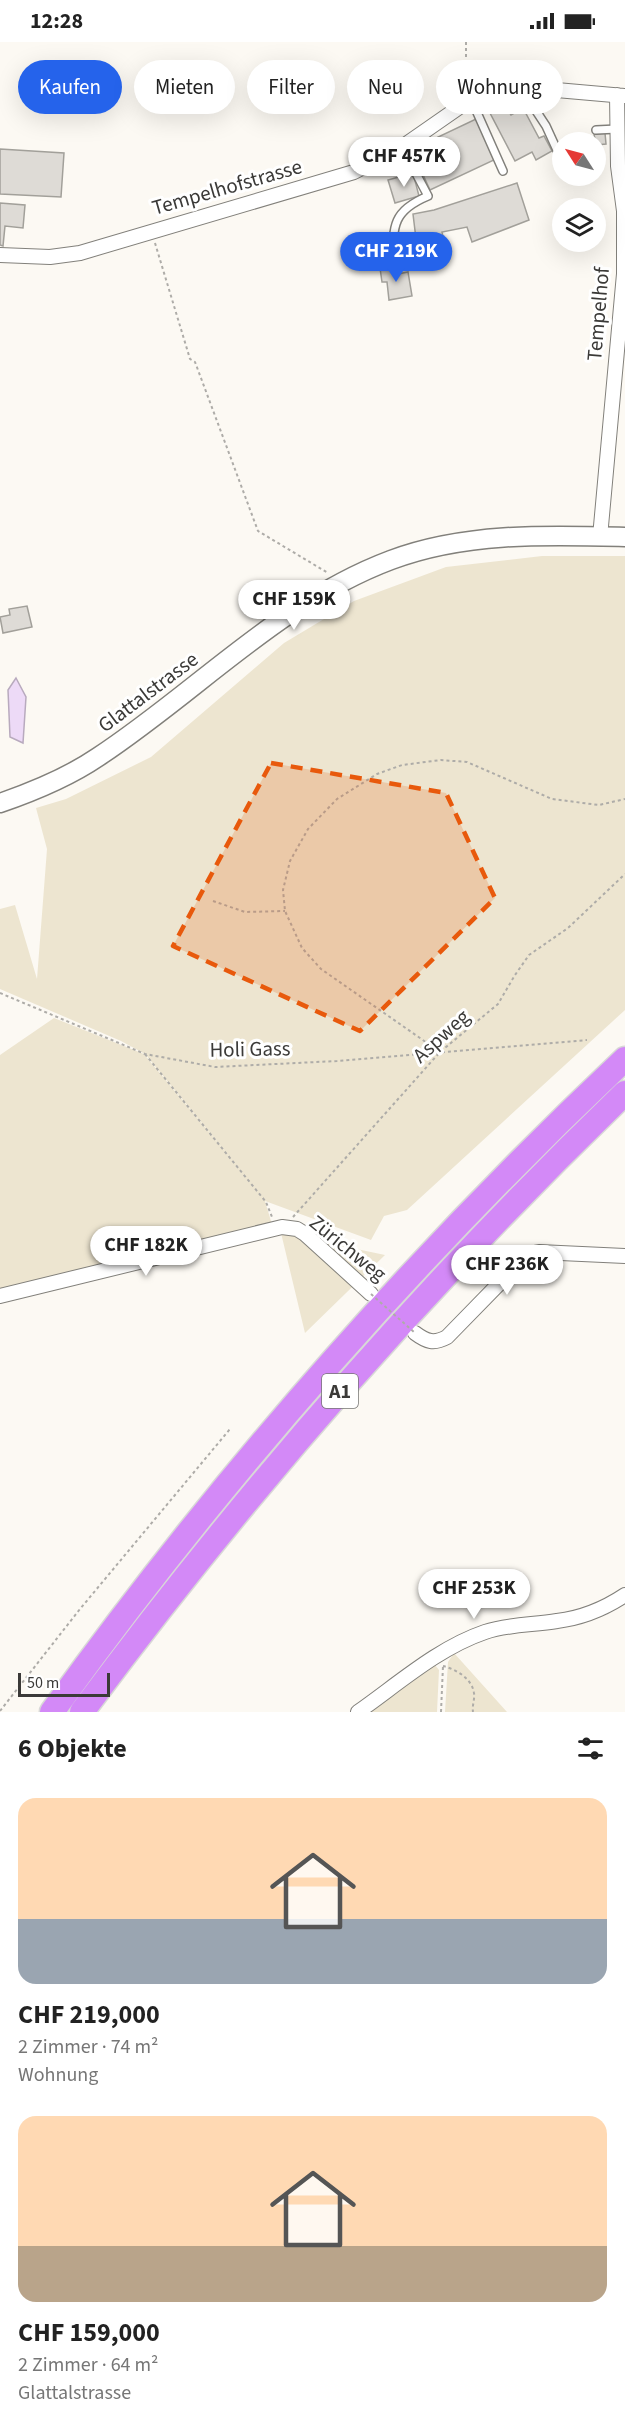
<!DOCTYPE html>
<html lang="de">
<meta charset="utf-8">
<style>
:root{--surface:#fff;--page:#f6f6f6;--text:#222;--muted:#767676;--accent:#2563eb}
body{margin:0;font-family:"Source Sans 3",sans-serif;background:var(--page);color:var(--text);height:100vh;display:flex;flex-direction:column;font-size:22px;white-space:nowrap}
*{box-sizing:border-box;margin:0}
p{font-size:20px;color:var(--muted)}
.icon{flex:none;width:33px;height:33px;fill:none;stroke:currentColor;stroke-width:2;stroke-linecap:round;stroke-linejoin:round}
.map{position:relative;height:1670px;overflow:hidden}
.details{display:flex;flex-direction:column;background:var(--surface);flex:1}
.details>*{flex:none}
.guide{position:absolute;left:18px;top:18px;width:590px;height:54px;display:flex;gap:12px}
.needle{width:39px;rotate:306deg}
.controls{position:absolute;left:552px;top:90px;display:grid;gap:12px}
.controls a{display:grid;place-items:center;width:54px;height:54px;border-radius:50%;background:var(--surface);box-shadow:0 6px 24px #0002;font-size:30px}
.scale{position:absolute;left:18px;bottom:15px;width:92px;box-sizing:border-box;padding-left:6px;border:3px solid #3b3a38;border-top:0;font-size:16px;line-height:21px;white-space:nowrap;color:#3b3a38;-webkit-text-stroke:4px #fff;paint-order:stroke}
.price{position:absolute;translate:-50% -51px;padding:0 14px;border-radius:21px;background:#fff;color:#222;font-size:20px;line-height:39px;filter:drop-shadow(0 2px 3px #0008)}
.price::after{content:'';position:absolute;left:50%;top:36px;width:18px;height:14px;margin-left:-9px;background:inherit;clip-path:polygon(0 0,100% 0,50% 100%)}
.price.current{background:var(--accent);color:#fff}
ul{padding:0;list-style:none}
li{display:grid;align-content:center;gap:12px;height:318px;padding:0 18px}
li span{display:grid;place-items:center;height:186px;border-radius:18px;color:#555}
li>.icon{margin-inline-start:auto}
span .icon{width:108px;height:108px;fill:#fffc;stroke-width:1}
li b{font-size:26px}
h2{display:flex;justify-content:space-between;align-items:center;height:72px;padding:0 18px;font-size:26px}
.pill{padding:0 21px;border-radius:27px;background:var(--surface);box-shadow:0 6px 24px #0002;font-size:21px;line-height:54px}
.pill.current{background:var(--accent);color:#fff}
.status{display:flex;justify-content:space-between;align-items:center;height:42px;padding:0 30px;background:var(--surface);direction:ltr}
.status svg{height:16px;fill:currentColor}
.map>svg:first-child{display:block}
.green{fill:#ede5d0}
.water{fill:#eddaf7;stroke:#b8aabe;stroke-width:1.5}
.building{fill:#dedbd6;stroke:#a2a09a;stroke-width:1.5}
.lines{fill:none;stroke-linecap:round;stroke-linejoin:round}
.lane-casing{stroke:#82807b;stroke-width:10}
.street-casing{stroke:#82807b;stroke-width:16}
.secondary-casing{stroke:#82807b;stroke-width:21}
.highway-casing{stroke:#d8d8d7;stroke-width:27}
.path{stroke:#aeaca8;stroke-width:2;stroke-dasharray:3 3;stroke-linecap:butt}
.lane{stroke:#fff;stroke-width:7}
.street{stroke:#fff;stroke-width:14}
.secondary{stroke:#fff;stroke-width:18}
.highway{stroke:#d389f7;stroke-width:24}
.path-bridge{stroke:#aeaca8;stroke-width:2;stroke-dasharray:3 3;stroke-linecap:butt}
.marked{fill:#e8590c;fill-opacity:0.2;stroke:#e8590c;stroke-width:4.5;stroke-dasharray:12 8;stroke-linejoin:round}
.labels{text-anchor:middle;stroke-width:6;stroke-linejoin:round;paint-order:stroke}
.shield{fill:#fff;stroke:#767574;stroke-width:1.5}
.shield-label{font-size:20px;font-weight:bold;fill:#3b3a38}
.street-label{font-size:21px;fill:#3b3a38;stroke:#fff}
</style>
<div class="status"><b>12:28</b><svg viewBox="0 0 49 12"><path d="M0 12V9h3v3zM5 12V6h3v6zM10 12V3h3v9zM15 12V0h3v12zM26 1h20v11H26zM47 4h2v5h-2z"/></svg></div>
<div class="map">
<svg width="625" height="1670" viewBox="0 0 625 1670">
<rect width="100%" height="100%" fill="#fcf9f3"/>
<!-- green -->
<path class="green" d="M 542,514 L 625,514 L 625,968 L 407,1168 L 384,1174 L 371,1198 L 265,1159 L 273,1186 L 0,1252 L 0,1013 L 54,976 L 144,1012 L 239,1126 L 145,1012 L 121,999 L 0,947 L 0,867 L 15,863 L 37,937 L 47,807 L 36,766 L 66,757 L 151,715 L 284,601 L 354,559 L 446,525 Z
M 281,1191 L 385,1213 L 305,1291 Z
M 454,1611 L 507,1670 L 445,1670 L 448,1620 Z
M 434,1622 L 439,1628 L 437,1670 L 364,1670 Z"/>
<!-- water -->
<path class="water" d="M 16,636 L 26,655 L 23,701 L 10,695 L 8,648 Z"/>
<!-- building -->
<path class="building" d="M 505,63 L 511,73 L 523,66 L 539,96 L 544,94 L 552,109 L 536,118 L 532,110 L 515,119 L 490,71 Z
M 476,77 L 494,118 L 430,148 L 415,115 L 442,103 L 438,95 Z
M 605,91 L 606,102 L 596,103 L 594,92 Z
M 0,107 L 64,111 L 61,155 L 0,152 Z
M 413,131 L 419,154 L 395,161 L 388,138 Z
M 517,141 L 529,178 L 472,200 L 467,185 L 442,190 L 444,199 L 417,205 L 413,172 L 434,168 Z
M 0,161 L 25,163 L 23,186 L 5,184 L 3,204 L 0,203 Z
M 397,224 L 398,232 L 408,230 L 412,254 L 389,258 L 387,240 L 382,240 L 380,226 Z
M 27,564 L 32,585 L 3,591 L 0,575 L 10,573 L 9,567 Z"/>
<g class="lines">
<!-- lane casing -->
<g class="lane-casing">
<path id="lane" d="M 523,49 L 546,84 L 562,119
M 471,57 L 503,129
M 596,88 L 617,87
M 393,221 C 393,184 392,169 428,154 L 402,105"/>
</g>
<!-- street casing -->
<g class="street-casing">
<path id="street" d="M 0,213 L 50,215 L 80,211 L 354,130 L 402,105 L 471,57 L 498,49 L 545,47 L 625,54
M 600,495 L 624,232 L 624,169 L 618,124 L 617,53
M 0,1254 L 282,1185 L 297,1187 L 305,1192 L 371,1252
M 415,1291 C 427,1300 434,1302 447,1295 L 528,1212 L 539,1210 L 625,1214
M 358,1670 C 398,1642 438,1606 485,1590 C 509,1582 533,1583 557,1579 C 582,1576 604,1567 625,1553"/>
</g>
<!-- secondary casing -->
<g class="secondary-casing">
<path id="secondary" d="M 0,761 C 32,750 70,734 98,715 C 197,650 279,560 391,518 C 465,490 548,493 625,495"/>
</g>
<!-- highway casing -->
<g class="highway-casing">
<path id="highway" d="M 52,1670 C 221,1436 415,1215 625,1017
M 82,1670 C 246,1449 427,1242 625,1051"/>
</g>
<!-- path -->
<path class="path" d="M 466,0 L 466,24 L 469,45
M 155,201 L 190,317 L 195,320 L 258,489 L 328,531
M 213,859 L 245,870 L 285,869
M 0,951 L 145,1012 L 215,1025 L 337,1019 L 587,998
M 440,1010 L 321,927 L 302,906 L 285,869 L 283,848 L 290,819 L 308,787 L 337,757 L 377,732 L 402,723 L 441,718 L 467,720 L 552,757 L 599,763 L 625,757
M 145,1012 L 266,1160 L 272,1175
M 293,1175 L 440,1010 L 498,962 L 515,933 L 529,913 L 568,886 L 625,832
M 443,1624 C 455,1627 472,1636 474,1651 C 475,1657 472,1663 473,1670
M 0,1669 L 80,1567 L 230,1387
M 441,1670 L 443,1624"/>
<!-- lane -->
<use href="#lane" class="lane"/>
<!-- street -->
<use href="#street" class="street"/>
<!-- secondary -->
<use href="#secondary" class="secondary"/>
<!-- highway -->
<use href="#highway" class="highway"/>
<!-- path-bridge -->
<path class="path-bridge" d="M 371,1252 L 415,1291"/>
</g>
<!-- marked area -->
<path class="marked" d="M 271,721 L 446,751 L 495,856 L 360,989 L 173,904 Z"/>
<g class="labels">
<!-- shield labels -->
<rect class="shield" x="322" y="1332" width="36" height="34" rx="4.5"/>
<g class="shield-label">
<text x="340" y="1356">A1</text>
</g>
<!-- street labels -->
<g class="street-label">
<text transform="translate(227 145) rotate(-16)" y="7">Tempelhofstrasse</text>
<text transform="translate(598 272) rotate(-85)" y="7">Tempelhof</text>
<text transform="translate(148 650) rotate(-37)" y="7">Glattalstrasse</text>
<text transform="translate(441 994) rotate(-42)" y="7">Aspweg</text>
<text transform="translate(250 1007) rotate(-1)" y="7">Holi Gass</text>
<text transform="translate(348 1206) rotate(39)" y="7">Zürichweg</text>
</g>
</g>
</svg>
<div class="controls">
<a><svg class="needle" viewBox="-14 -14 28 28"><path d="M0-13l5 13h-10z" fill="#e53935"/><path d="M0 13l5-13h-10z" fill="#767676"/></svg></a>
<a><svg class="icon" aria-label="layers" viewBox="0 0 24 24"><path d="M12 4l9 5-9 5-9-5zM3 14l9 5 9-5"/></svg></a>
</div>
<div class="scale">50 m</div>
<b class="price" style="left:404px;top:146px">CHF 457K</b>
<b class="price current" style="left:396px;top:241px">CHF 219K</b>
<b class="price" style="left:294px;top:589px">CHF 159K</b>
<b class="price" style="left:146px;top:1235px">CHF 182K</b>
<b class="price" style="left:507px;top:1254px">CHF 236K</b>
<b class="price" style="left:474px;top:1578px">CHF 253K</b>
<div class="guide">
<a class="pill current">Kaufen</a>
<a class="pill">Mieten</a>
<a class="pill">Filter</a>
<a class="pill">Neu</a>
<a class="pill">Wohnung</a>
</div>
</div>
<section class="details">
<h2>6 Objekte<svg class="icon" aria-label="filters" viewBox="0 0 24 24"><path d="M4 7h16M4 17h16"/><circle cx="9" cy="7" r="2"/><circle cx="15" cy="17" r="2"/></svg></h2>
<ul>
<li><span style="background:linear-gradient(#ffd9b3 65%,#9aa5b1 0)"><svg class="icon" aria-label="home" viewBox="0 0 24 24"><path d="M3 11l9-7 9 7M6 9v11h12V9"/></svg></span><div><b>CHF 219,000</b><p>2 Zimmer · 74 m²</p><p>Wohnung</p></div></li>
<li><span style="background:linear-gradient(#ffd9b3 70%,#b9a48a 0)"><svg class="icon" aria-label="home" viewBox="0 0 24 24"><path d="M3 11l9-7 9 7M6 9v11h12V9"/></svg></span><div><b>CHF 159,000</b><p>2 Zimmer · 64 m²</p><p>Glattalstrasse</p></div></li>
</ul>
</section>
